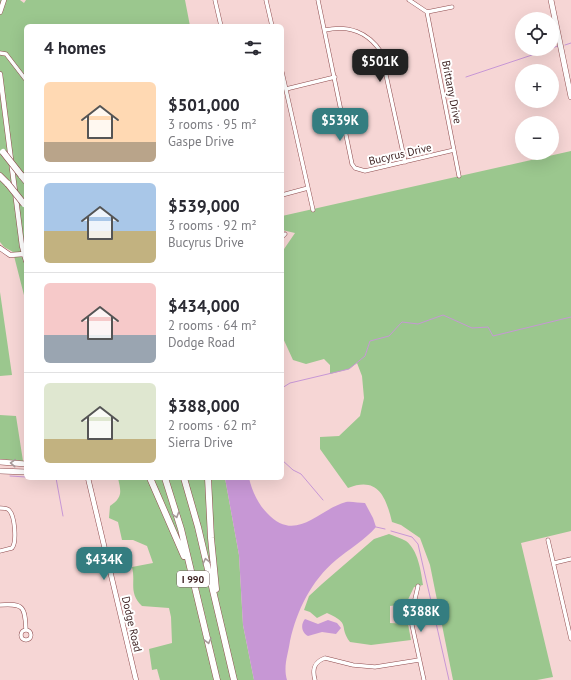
<!DOCTYPE html>
<meta charset="utf-8">
<style>
:root{--surface:#fff;--page:#f2f2f3;--text:#2b2b33;--muted:#7c7c81;--line:#e1e1e2;--accent:#347d80}
body{margin:0;font-family:"PT Sans",sans-serif;background:var(--page);color:var(--text);height:100vh;display:flex;flex-direction:column;font-size:15px;white-space:nowrap}
*{box-sizing:border-box;margin:0}
p{font-size:13px;color:var(--muted)}
.icon{flex:none;width:22px;height:22px;fill:none;stroke:currentColor;stroke-width:2;stroke-linecap:round;stroke-linejoin:round}
.map{position:relative;flex:1;overflow:hidden}
.details{position:absolute;left:24px;top:24px;width:260px;height:456px;display:flex;flex-direction:column;background:var(--surface);border-radius:6px;box-shadow:0 4px 16px #0002}
.details>*{flex:none}
.fabs{position:absolute;left:515px;top:12px;display:grid;gap:8px}
.fabs a{display:grid;place-items:center;width:44px;height:44px;border-radius:50%;background:var(--surface);box-shadow:0 4px 16px #0002;font-size:20px}
.price{position:absolute;translate:-50% -34px;padding:0 9px;border-radius:8px;background:var(--accent);color:#fff;font-size:13px;line-height:26px;filter:drop-shadow(0 1px 2px #0008)}
.price::after{content:'';position:absolute;left:50%;top:24px;width:12px;height:9px;margin-left:-6px;background:inherit;clip-path:polygon(0 0,100% 0,50% 100%)}
.price.on{background:#222;color:#fff}
ul{padding:0;list-style:none}
li{display:flex;align-items:center;gap:12px;height:100px;padding:0 20px}
li+li{border-top:1px solid var(--line)}
li span{display:grid;place-items:center;flex:none;width:112px;height:80px;border-radius:6px;color:#555}
li>.icon{margin-inline-start:auto}
span .icon{width:48px;height:48px;fill:#fffc;stroke-width:1}
li b{font-size:17px}
h2{display:flex;justify-content:space-between;align-items:center;height:48px;padding:0 20px;font-size:17px}
.map>svg:first-child{display:block}
.green{fill:#9bc78e}
.water{fill:#c797d5}
.lines{fill:none;stroke-linecap:round;stroke-linejoin:round}
.stream{stroke:#c797d5;stroke-width:1}
.minor-casing{stroke:#8f4d4f;stroke-width:4.5}
.tertiary-casing{stroke:#8f4d4f;stroke-width:5.5}
.secondary-casing{stroke:#8f4d4f;stroke-width:6}
.motorway-casing{stroke:#8f4d4f;stroke-width:7}
.minor{stroke:#fff;stroke-width:3.5}
.tertiary{stroke:#fff;stroke-width:4.5}
.secondary{stroke:#fff;stroke-width:5}
.motorway{stroke:#fff;stroke-width:6}
.motorway-bridge-casing{stroke:#8f4d4f;stroke-width:7;stroke-linecap:butt}
.motorway-bridge{stroke:#fff;stroke-width:6}
.oneway{stroke:#a79a9a}
.labels{text-anchor:middle;stroke-width:4;stroke-linejoin:round;paint-order:stroke}
.shield{fill:#fff;stroke:#766262;stroke-width:1}
.shield-label{font-size:10px;font-weight:bold;fill:#3b1f1f}
.street-label{font-size:11px;fill:#3b1f1f;stroke:#fff}
</style>
<div class="map">
<svg width="571" height="680" viewBox="0 0 571 680">
<rect width="100%" height="100%" fill="#f6d6d5"/>
<!-- green -->
<path class="green" d="M 0,0 L 20,0 L 24,3 L 26,0 L 185,0 L 190,26 L 26,26 L 26,303 L 13,252 L 4,247 L 0,242 Z
M 571,151 L 571,531 L 521,543 L 553,677 L 537,680 L 453,680 L 430,565 L 420,538 L 401,525 L 392,522 C 386,497 378,476 348,488 L 320,449 L 320,437 L 339,436 L 360,416 L 364,398 L 362,376 L 357,363 L 349,369 L 330,374 L 330,365 L 324,359 L 306,364 L 293,360 L 282,336 L 282,252 L 295,233 L 282,230 L 282,216 Z
M 0,292 L 12,375 L 0,376 Z
M 0,415 L 16,416 L 23,461 L 0,459 Z
M 118,478 L 225,478 L 239,555 L 243,625 L 254,680 L 160,680 L 157,669 L 152,670 L 149,649 L 172,643 L 171,617 L 169,608 L 142,606 C 128,592 136,583 132,567 L 153,563 L 147,546 L 133,540 L 122,540 L 118,522 L 109,518 L 110,506 C 123,497 121,492 118,478 Z
M 389,534 C 394,536 401,538 406,541 C 418,550 421,571 423,585 L 414,587 L 406,604 L 390,606 L 390,623 L 408,624 L 411,640 L 371,645 L 350,642 C 338,626 352,624 327,613 L 317,618 L 310,612 L 304,610 L 309,596 L 322,584 L 374,539 Z"/>
<!-- water -->
<path class="water" d="M 225,478 L 249,478 C 252,491 258,504 267,513 C 296,544 317,510 346,502 C 351,501 359,503 365,503 L 373,518 L 376,527 C 365,540 349,549 336,560 C 311,581 297,610 290,641 C 288,655 283,666 287,680 L 254,680 L 243,625 L 239,555 Z
M 305,619 L 318,624 L 328,620 L 337,623 L 341,628 L 336,634 L 322,632 L 308,636 C 302,633 300,625 305,619 Z"/>
<g class="lines">
<!-- stream -->
<path class="stream" d="M 565,45 L 571,43
M 552,48 L 558,46
M 466,77 L 550,49
M 282,388 L 290,383 L 349,369 L 365,356 L 370,341 L 389,336 L 402,322 L 418,324 L 443,315 L 472,328 L 488,327 L 493,336 L 571,317
M 282,460 L 293,470 L 301,474 L 323,500
M 10,476 L 26,477
M 56,478 L 63,516
M 376,527 L 385,529
M 391,531 L 412,537 L 418,544 L 449,680"/>
<!-- minor casing -->
<g class="minor-casing">
<path id="minor" d="M 215,0 L 221,26
M 266,0 L 272,26
M 318,0 L 352,164 L 355,168 L 365,171 L 454,150
M 409,0 L 427,12 L 452,7
M 427,12 L 459,176
M 325,30 C 348,25 368,32 381,52 L 405,162
M 0,53 L 6,54 L 26,80
M 282,72 L 313,210
M 286,89 L 335,77
M 282,195 L 308,188
M 282,237 L 285,234
M 0,508 C 3,508 7,508 9,510 C 15,516 17,542 12,548 L 0,551
M 548,540 L 571,639
M 554,563 L 571,559
M 418,586 L 412,612 L 412,625 L 424,680
M 0,605 C 24,603 25,607 26,630
M21 635a5 5 0 1 1 10 0a5 5 0 1 1-10 0Z
M 315,680 C 312,669 314,662 325,658 L 353,665 L 375,667 L 419,660"/>
</g>
<!-- tertiary casing -->
<g class="tertiary-casing">
<path id="tertiary" d="M 0,12 L 4,0
M 0,74 L 22,246 L 26,261
M 0,248 L 10,255 L 24,254
M 88,478 L 136,680"/>
</g>
<!-- secondary casing -->
<g class="secondary-casing">
<path id="secondary" d="M 551,0 L 571,97
M 0,462 L 26,464
M 0,471 L 26,472"/>
</g>
<!-- motorway casing -->
<g class="motorway-casing">
<path id="motorway" d="M 21,175 L 26,181
M 0,176 L 8,184
M 150,478 L 184,556
M 165,478 L 181,529 L 217,680
M 184,478 L 198,527 L 234,680
M 208,478 L 211,538 L 216,589"/>
</g>
<!-- minor -->
<use href="#minor" class="minor"/>
<!-- tertiary -->
<use href="#tertiary" class="tertiary"/>
<!-- secondary -->
<use href="#secondary" class="secondary"/>
<!-- motorway -->
<use href="#motorway" class="motorway"/>
<!-- motorway-bridge casing -->
<g class="motorway-bridge-casing">
<path id="motorway-bridge" d="M 3,152 L 21,175
M 8,184 L 24,204"/>
</g>
<!-- motorway-bridge -->
<use href="#motorway-bridge" class="motorway-bridge"/>
</g>
<!-- one-way arrows -->
<defs><path id="oneway-chevron" d="M-2-3.5L2.5 0L-2 3.5" fill="none" stroke-width="1.6" stroke-linecap="round" stroke-linejoin="round"/></defs>
<g class="oneway">
<use href="#oneway-chevron" transform="translate(13 463) rotate(-176)"/>
<use href="#oneway-chevron" transform="translate(176 515) rotate(73)"/>
<use href="#oneway-chevron" transform="translate(206 561) rotate(-103)"/>
<use href="#oneway-chevron" transform="translate(208 641) rotate(76)"/>
</g>
<g class="labels">
<!-- shield labels -->
<rect class="shield" x="177" y="571" width="32" height="16" rx="3"/>
<g class="shield-label">
<text x="193" y="583">I 990</text>
</g>
<!-- street labels -->
<g class="street-label">
<text transform="translate(452 92) rotate(79)" y="4">Brittany Drive</text>
<text transform="translate(400 154) rotate(-13)" y="4">Bucyrus Drive</text>
<text transform="translate(132 624) rotate(77)" y="4">Dodge Road</text>
</g>
</g>
</svg>
<div class="fabs">
<a><svg class="icon" aria-label="locate" viewBox="0 0 24 24"><circle cx="12" cy="12" r="6"/><path d="M12 2v4M12 18v4M2 12h4M18 12h4"/></svg></a>
<a>+</a>
<a>−</a>
</div>
<b class="price on" style="left:380px;top:83px">$501K</b>
<b class="price" style="left:340px;top:142px">$539K</b>
<b class="price" style="left:104px;top:581px">$434K</b>
<b class="price" style="left:421px;top:633px">$388K</b>
<section class="details">
<h2>4 homes<svg class="icon" aria-label="filters" viewBox="0 0 24 24"><path d="M4 7h16M4 17h16"/><circle cx="9" cy="7" r="2"/><circle cx="15" cy="17" r="2"/></svg></h2>
<ul>
<li><span style="background:linear-gradient(#ffd9b3 75%,#b9a48a 0)"><svg class="icon" aria-label="home" viewBox="0 0 24 24"><path d="M3 11l9-7 9 7M6 9v11h12V9"/></svg></span><div><b>$501,000</b><p>3 rooms · 95 m²</p><p>Gaspe Drive</p></div></li>
<li><span style="background:linear-gradient(#a9c7e8 60%,#c2b280 0)"><svg class="icon" aria-label="home" viewBox="0 0 24 24"><path d="M3 11l9-7 9 7M6 9v11h12V9"/></svg></span><div><b>$539,000</b><p>3 rooms · 92 m²</p><p>Bucyrus Drive</p></div></li>
<li><span style="background:linear-gradient(#f6c9c9 65%,#9aa5b1 0)"><svg class="icon" aria-label="home" viewBox="0 0 24 24"><path d="M3 11l9-7 9 7M6 9v11h12V9"/></svg></span><div><b>$434,000</b><p>2 rooms · 64 m²</p><p>Dodge Road</p></div></li>
<li><span style="background:linear-gradient(#dfe7d0 70%,#c2b280 0)"><svg class="icon" aria-label="home" viewBox="0 0 24 24"><path d="M3 11l9-7 9 7M6 9v11h12V9"/></svg></span><div><b>$388,000</b><p>2 rooms · 62 m²</p><p>Sierra Drive</p></div></li>
</ul>
</section>
</div>
